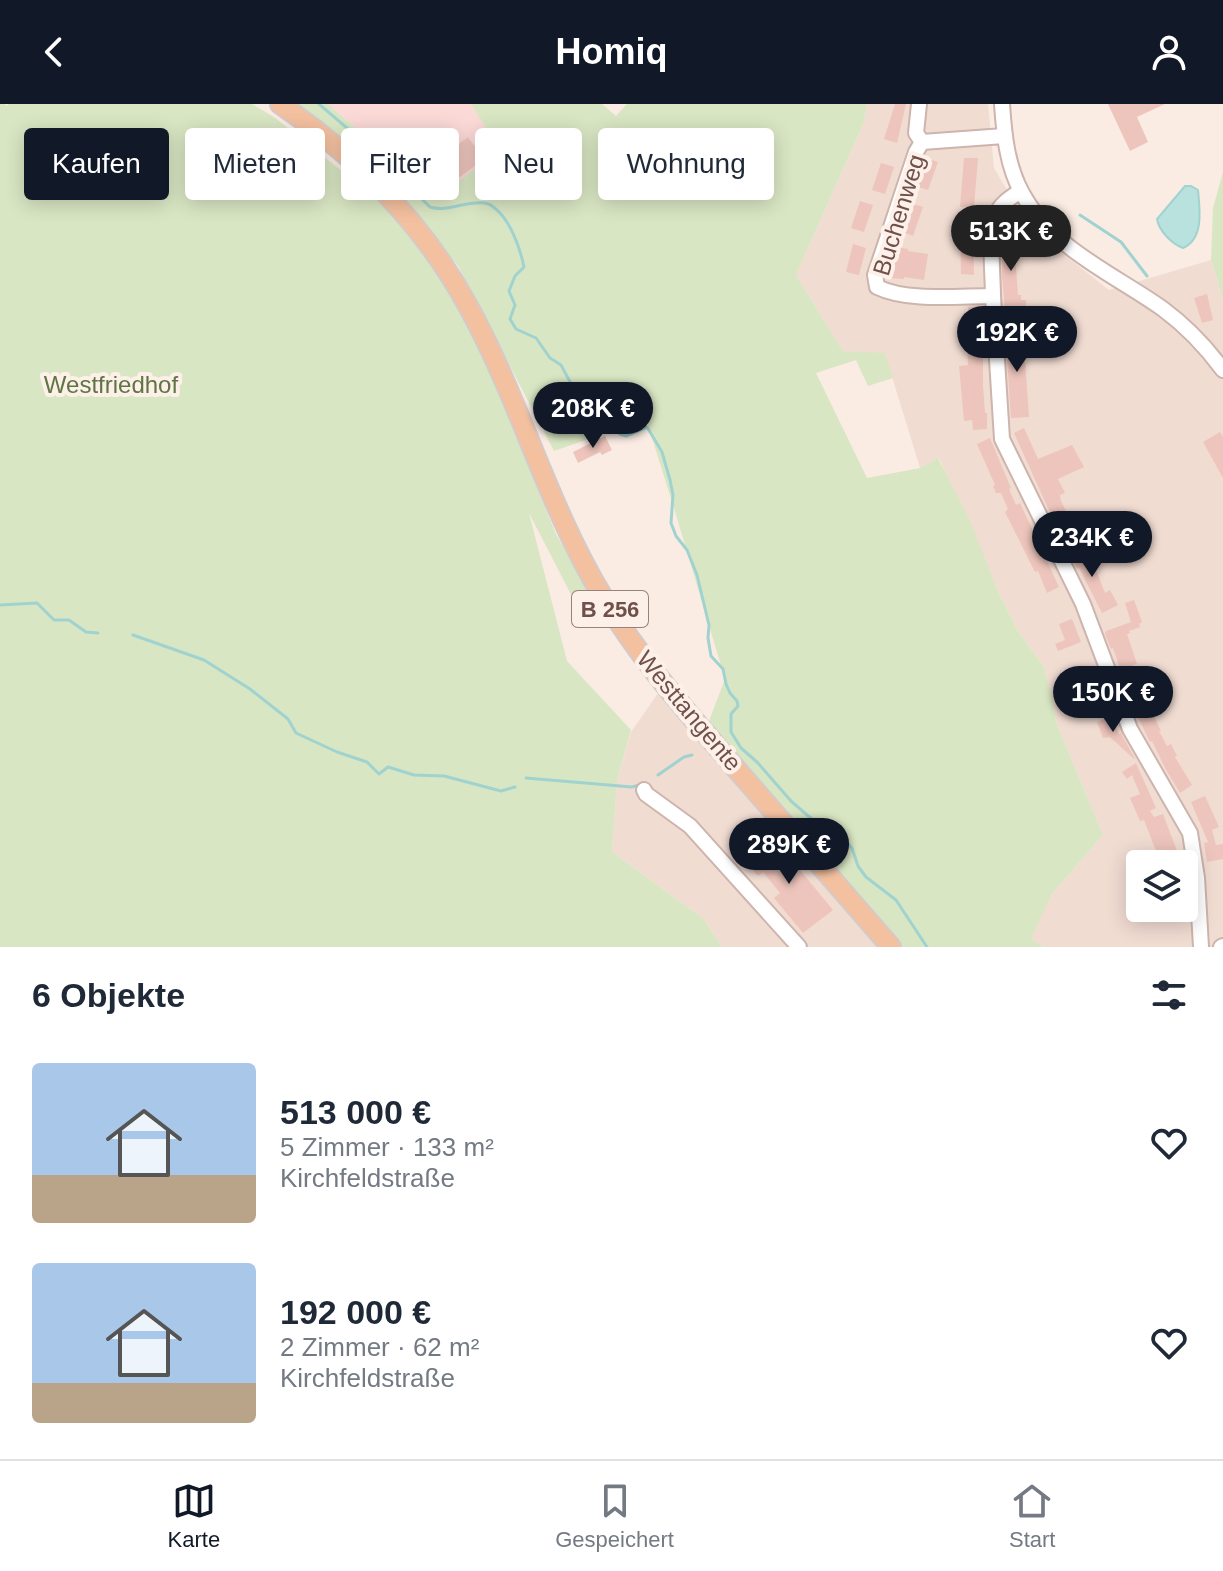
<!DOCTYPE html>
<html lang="de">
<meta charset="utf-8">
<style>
:root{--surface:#fff;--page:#f2f2f3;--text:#1f2937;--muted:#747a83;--line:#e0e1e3;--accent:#111827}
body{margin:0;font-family:Helvetica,sans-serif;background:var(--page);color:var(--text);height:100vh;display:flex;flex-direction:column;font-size:30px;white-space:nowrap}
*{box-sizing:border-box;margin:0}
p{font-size:26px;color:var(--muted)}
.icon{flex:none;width:44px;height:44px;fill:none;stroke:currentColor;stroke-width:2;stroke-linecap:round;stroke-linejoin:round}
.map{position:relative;height:843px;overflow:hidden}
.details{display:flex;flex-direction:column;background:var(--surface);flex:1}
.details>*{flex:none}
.hud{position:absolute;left:24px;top:24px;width:800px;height:72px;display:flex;gap:16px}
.buttons{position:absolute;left:1126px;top:746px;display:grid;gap:16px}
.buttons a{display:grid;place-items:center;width:72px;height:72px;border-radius:8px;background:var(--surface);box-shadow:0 4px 20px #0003;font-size:40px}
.price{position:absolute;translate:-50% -68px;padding:0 18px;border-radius:28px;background:var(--accent);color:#fff;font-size:26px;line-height:52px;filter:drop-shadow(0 2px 4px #0008)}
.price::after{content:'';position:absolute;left:50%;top:48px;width:24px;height:18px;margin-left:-12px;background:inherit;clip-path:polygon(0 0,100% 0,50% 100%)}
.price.active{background:#222;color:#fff}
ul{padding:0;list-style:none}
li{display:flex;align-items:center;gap:24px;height:200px;padding:0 32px}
li span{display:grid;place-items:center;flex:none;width:224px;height:160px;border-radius:8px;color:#555}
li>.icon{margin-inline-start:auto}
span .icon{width:96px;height:96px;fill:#fffc;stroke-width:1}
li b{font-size:34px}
h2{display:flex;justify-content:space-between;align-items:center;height:96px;padding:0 32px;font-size:34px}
.pill{padding:0 28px;border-radius:8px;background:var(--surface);box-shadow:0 4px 20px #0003;font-size:28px;line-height:72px}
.pill.active{background:var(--accent);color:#fff}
header{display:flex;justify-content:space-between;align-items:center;height:104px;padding:0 32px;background:var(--accent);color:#fff;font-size:36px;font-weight:700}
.tab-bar{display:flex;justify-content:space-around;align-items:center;height:112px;border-top:2px solid var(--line);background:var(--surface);font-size:22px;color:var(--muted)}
.tab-bar a{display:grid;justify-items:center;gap:4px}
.tab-bar .active{color:var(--accent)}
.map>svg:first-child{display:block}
.residential{fill:#f1dcd2;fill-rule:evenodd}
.commercial{fill:#fad9d7}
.green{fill:#d9e6c3}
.water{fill:#b9e2de;stroke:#a0d3cf;stroke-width:2}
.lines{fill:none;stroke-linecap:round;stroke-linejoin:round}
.stream{stroke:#a0d3cf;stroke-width:3}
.building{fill:#edc5bc}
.minor-casing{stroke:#cdb4ad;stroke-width:18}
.major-casing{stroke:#d4cac9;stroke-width:22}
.minor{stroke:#fff;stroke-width:14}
.major{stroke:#f4c1a0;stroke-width:18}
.labels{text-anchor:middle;stroke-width:8;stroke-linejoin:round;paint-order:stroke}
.shield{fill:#fdf0e8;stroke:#9a807a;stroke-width:2}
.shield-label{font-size:22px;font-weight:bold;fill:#70504b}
.street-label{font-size:24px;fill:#70504b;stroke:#fdf0e8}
.park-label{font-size:24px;fill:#5e7544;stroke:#fdf0e8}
</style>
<header><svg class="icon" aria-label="back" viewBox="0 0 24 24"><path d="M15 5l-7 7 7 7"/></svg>Homiq<svg class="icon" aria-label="person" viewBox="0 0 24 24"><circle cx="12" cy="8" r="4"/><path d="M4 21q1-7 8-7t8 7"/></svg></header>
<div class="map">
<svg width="1223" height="843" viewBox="0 0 1223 843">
<rect width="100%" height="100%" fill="#faece3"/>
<!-- residential -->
<path class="residential" d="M 867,0 L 988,0 L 994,64 L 1029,123 L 1109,186 L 1211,156 L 1223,196 L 1223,843 L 1044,843 L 1030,835 L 1052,790 L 1103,731 L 1056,618 L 1053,596 L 1044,563 L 1018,527 L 998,487 L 939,354 L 920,364 L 885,250 L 843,247 L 796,171 L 864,18 ZM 1140,760 L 1184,760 L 1184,804 L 1140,804 Z
M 661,585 L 886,843 L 722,843 L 704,815 L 612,748 L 617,677 L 631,628 Z"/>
<!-- commercial -->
<path class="commercial" d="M 328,0 L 471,0 L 501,47 L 436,94 Z"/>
<!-- green -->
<path class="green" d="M 0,0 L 5,0 L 6,2 L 9,0 L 252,0 L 274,13 L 397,111 L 467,214 L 556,430 L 593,495 L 579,506 L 529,409 L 567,557 L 631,626 L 617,677 L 612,748 L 704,815 L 722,843 L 0,843 Z
M 296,0 L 328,0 L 436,94 L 500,47 L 471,0 L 602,0 L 616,12 L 627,0 L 867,0 L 864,18 L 796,171 L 843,247 L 885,249 L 893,274 L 868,282 L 856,256 L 816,269 L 867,374 L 920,364 L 938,354 L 968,412 L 998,487 L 1018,527 L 1044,563 L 1053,596 L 1056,618 L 1103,731 L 1052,790 L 1031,835 L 1044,843 L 896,843 L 707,622 L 725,575 L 674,404 L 646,315 L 554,347 L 458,162 L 398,92 L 354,46 Z
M 1223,68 L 1223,196 L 1211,156 L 1213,104 Z"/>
<!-- water -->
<path class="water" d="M 1185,82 L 1191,82 L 1198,86 C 1200,106 1204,135 1183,144 C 1172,140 1159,127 1157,115 Z"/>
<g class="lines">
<!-- stream -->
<path class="stream" d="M 319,0 L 361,36 L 430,103 C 442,107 455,102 467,100 C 475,99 486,97 492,102 C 510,114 520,144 524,163 L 515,172 L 509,187 L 515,201 L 510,215 L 516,225 L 536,234 L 550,254 L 561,261 L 576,289 L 593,299 L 604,316 L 620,330 L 626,332 L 647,323 L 662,348 L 670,376 L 673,391 L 671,419 L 676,432 L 687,446 L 697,471 L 709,521 L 708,534 L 711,552 L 723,565 L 726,580 L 730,589 L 737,597 L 738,602 L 731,610 L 731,628 L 741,644 L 757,658 L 791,697 L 807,711 L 826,726 L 844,736 L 852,744 L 858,762 L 866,773 L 896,796 L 927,843
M 1080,111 L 1121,138 L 1147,172
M 0,501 L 37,499 L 54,516 L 69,516 L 86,528 L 98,529
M 133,531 L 204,556 L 250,585 L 288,615 L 296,629 L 337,648 L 367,658 L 379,670 L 388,663 L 414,671 L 444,672 L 501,687 L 515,683
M 658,671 L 684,653 L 692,651
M 526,674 L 632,683 L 639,681"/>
</g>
<!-- building -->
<path class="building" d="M 895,0 L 906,0 L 897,39 L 884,35 Z
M 1108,0 L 1165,0 L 1137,13 L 1148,38 L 1130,47 Z
M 468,33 L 484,55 L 437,90 L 420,69 Z
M 925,54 L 938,58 L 928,86 L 915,82 Z
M 964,54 L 978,54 L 974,103 L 960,103 Z
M 881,59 L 894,63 L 885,90 L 872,86 Z
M 860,97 L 873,101 L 864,128 L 851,124 Z
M 910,99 L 923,103 L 913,132 L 900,127 Z
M 960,122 L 973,122 L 974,171 L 961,170 Z
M 1002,128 L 1016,128 L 1016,164 L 1018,191 L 1021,191 L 1021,196 L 1026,196 L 1026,205 L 1007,206 L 1005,205 L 1002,172 Z
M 853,140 L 866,144 L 859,171 L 846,168 Z
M 895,143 L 908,145 L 908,147 L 928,150 L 924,176 L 904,173 L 904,175 L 890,174 L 891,157 L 893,157 Z
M 1207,190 L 1213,216 L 1202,219 L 1194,194 Z
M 982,202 L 985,254 L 983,254 L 983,281 L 985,309 L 987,309 L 987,325 L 973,326 L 972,316 L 964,317 L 959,262 L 968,261 L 967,241 L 960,242 L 959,220 L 969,219 L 968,203 Z
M 1023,227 L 1029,313 L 1011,314 L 1005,228 Z
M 1024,324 L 1038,355 L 1072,341 L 1084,363 L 1058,375 L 1065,389 L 1060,391 L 1061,397 L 1071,417 L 1057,424 L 1014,329 Z
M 1220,328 L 1223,333 L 1223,374 L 1203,338 Z
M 605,332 L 612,346 L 602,351 L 600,348 L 578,359 L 573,348 Z
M 990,334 L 1011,384 L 1009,385 L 1016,401 L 1020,399 L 1059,483 L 1047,489 L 1038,467 L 1035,468 L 1005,408 L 1008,405 L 1001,389 L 996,389 L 993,382 L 995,381 L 977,340 Z
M 1079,438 L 1090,463 L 1094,461 L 1105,489 L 1110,486 L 1118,501 L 1102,509 L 1079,464 L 1077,465 L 1068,443 Z
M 1134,496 L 1142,518 L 1139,520 L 1140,523 L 1129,527 L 1130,529 L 1127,530 L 1137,560 L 1133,561 L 1137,574 L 1125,578 L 1113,544 L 1111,545 L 1105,530 L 1106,527 L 1131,518 L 1125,499 Z
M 1072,515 L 1081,538 L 1058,547 L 1055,540 L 1065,536 L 1059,520 Z
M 1145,593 L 1161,627 L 1159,627 L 1167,642 L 1171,640 L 1177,652 L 1175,653 L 1192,681 L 1180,689 L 1165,664 L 1152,637 L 1150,638 L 1131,599 Z
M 1111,613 L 1119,630 L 1121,629 L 1135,655 L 1134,655 L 1110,633 L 1103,634 L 1097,618 Z
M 1136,659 L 1156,704 L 1150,707 L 1154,713 L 1163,710 L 1180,755 L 1169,760 L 1161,760 L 1144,716 L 1140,717 L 1130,694 L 1140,690 L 1132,671 L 1127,675 L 1122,668 Z
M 1205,692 L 1219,723 L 1212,726 L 1216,741 L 1223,740 L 1223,755 L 1207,758 L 1204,739 L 1208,738 L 1191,698 Z
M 769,734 L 783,752 L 786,749 L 833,806 L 803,829 L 774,794 L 780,789 L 763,768 L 758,772 L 743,754 Z"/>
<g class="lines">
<!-- minor casing -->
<g class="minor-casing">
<path id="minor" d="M 919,0 L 916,29 L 922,38 L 1004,32
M 1002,0 C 1004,30 1007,62 1022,89 C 1052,145 1114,170 1163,205 C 1186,222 1206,243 1223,266
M 922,38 L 916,48 L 875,171 L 877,183 C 908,198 958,192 993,192 C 993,173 988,125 997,109 C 1001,99 1012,93 1020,87
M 993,192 L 1002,335 L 1083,500 L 1130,625 L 1190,729 L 1197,774 L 1201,843
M 644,686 L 646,690 L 690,722 L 799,843
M 1221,843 L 1223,842"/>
</g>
<!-- major casing -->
<g class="major-casing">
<path id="major" d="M 280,0 C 357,53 423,119 468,202 C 520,296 547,401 603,493 C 639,554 686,607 732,660 C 785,721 838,782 891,843"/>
</g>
<!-- minor -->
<use href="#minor" class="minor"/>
<!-- major -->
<use href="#major" class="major"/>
</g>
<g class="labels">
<!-- shield labels -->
<rect class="shield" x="572" y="487" width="76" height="36" rx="6"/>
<g class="shield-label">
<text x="610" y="513">B 256</text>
</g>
<!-- street labels -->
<g class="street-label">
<text transform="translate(899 111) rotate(-73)" y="8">Buchenweg</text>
<text transform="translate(689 607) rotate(50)" y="8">Westtangente</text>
</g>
<!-- park labels -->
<g class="park-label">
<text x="111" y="289">Westfriedhof</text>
</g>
</g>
</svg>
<div class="buttons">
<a><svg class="icon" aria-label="layers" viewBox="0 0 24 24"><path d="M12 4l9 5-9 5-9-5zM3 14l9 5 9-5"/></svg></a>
</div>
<b class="price active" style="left:1011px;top:169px">513K €</b>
<b class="price" style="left:1017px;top:270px">192K €</b>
<b class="price" style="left:593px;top:346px">208K €</b>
<b class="price" style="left:1092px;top:475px">234K €</b>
<b class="price" style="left:1113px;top:630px">150K €</b>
<b class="price" style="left:789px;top:782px">289K €</b>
<div class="hud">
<a class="pill active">Kaufen</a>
<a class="pill">Mieten</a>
<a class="pill">Filter</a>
<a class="pill">Neu</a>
<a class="pill">Wohnung</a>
</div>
</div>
<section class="details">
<h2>6 Objekte<svg class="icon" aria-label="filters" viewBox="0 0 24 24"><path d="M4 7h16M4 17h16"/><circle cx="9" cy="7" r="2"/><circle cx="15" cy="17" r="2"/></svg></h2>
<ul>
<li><span style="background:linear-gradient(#a9c7e8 70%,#b9a48a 0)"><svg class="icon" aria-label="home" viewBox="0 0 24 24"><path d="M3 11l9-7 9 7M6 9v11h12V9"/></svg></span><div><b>513 000 €</b><p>5 Zimmer · 133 m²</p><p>Kirchfeldstraße</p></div><svg class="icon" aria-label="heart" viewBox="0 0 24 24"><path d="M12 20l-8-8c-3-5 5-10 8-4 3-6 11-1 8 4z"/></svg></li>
<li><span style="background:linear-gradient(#a9c7e8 75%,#b9a48a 0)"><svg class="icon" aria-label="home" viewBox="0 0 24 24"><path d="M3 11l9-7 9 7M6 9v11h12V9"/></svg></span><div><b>192 000 €</b><p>2 Zimmer · 62 m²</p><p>Kirchfeldstraße</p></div><svg class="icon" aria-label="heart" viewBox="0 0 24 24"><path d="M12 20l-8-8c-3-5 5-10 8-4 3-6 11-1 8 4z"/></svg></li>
</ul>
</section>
<nav class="tab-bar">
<a class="active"><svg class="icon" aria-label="map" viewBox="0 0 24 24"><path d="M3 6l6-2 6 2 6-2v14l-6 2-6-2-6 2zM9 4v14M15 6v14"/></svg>Karte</a>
<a><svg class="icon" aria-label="saved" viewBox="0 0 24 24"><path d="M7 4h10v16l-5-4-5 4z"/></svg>Gespeichert</a>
<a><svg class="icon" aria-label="home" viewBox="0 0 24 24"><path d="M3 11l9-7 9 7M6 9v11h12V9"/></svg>Start</a>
</nav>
